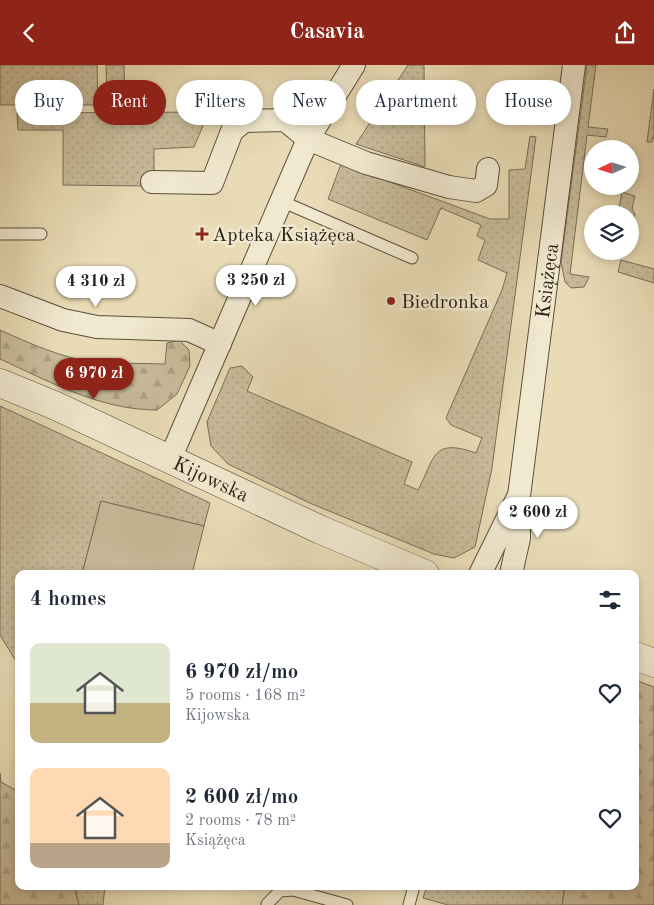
<!DOCTYPE html>
<meta charset="utf-8">
<style>
:root{--surface:#fff;--page:#f6f6f7;--text:#1f2937;--muted:#747a83;--accent:#8f2418}
body{margin:0;font-family:"Old Standard TT",serif;background:var(--page);color:var(--text);height:100vh;display:flex;flex-direction:column;font-size:19px;white-space:nowrap}
*{box-sizing:border-box;margin:0}
p{font-size:16px;color:var(--muted)}
.icon{flex:none;width:28px;height:28px;fill:none;stroke:currentColor;stroke-width:2;stroke-linecap:round;stroke-linejoin:round}
.map{position:relative;flex:1;overflow:hidden}
.details{position:absolute;left:15px;top:505px;width:624px;height:320px;display:flex;flex-direction:column;background:var(--surface);border-radius:10px;box-shadow:0 2px 8px #0003}
.details>*{flex:none}
.banner{position:absolute;left:15px;top:15px;width:625px;height:45px;display:flex;gap:10px}
.needle{width:32px;rotate:266deg}
.buttons{position:absolute;left:584px;top:75px;display:grid;gap:10px}
.buttons a{display:grid;place-items:center;width:55px;height:55px;border-radius:50%;background:var(--surface);box-shadow:0 2px 8px #0003;font-size:25px}
.price{position:absolute;translate:-50% -42px;padding:0 11px;border-radius:18px;background:#fff;color:#222;font-size:16px;line-height:32px;filter:drop-shadow(0 1px 2px #0008)}
.price::after{content:'';position:absolute;left:50%;top:30px;width:15px;height:11px;margin-left:-8px;background:inherit;clip-path:polygon(0 0,100% 0,50% 100%)}
.price.selected{background:var(--accent);color:#fff}
ul{padding:0;list-style:none}
li{display:flex;align-items:center;gap:15px;height:125px;padding:0 15px}
li span{display:grid;place-items:center;flex:none;width:140px;height:100px;border-radius:10px;color:#555}
li>.icon{margin-inline-start:auto}
span .icon{width:60px;height:60px;fill:#fffc;stroke-width:1}
li b{font-size:21px}
h2{display:flex;justify-content:space-between;align-items:center;height:60px;padding:0 15px;font-size:21px}
.tag{padding:0 18px;border-radius:22px;background:var(--surface);box-shadow:0 2px 8px #0003;font-size:18px;line-height:45px}
.tag.selected{background:var(--accent);color:#fff}
header{display:flex;justify-content:space-between;align-items:center;height:65px;padding:0 15px;background:var(--accent);color:#fff;font-size:22px;font-weight:600}
.map>svg:first-child{display:block}
.green{fill:url(#green-dots);stroke:#796e58}
.forest{fill:url(#forest-firs);stroke:#796e58}
.pitch{fill:#c8bb9a;stroke:#796e58}
.lines{fill:none;stroke-linecap:round;stroke-linejoin:round}
.service-casing{stroke:#5a4f3e;stroke-width:13}
.minor-casing{stroke:#5a4f3e;stroke-width:24}
.tertiary-casing{stroke:#5a4f3e;stroke-width:29}
.service{stroke:#f0e8cf;stroke-width:11}
.minor{stroke:#f0e8cf;stroke-width:22}
.tertiary{stroke:#f0e8cf;stroke-width:28}
.poi-dot{fill:#8f2418;stroke:#f0e8cf;stroke-width:2}
.labels{text-anchor:middle;stroke-width:5;stroke-linejoin:round;paint-order:stroke}
.poi-label{font-size:20px;fill:#2a2017;stroke:#f0e8cf;text-anchor:start}
.street-label{font-size:20px;fill:#2a2017;stroke:#f0e8cf}
</style>
<header><svg class="icon" aria-label="back" viewBox="0 0 24 24"><path d="M15 5l-7 7 7 7"/></svg>Casavia<svg class="icon" aria-label="share" viewBox="0 0 24 24"><path d="M12 15V3M7 8l5-5 5 5M5 13v7h14v-7"/></svg></header>
<div class="map">
<svg width="654" height="840" viewBox="0 0 654 840">
<defs>
<pattern id="green-dots" width="8" height="8" patternUnits="userSpaceOnUse" patternTransform="scale(1.25)"><rect width="8" height="8" fill="#c8bb9a"/><path d="M2 2h.1M6 6h.1" fill="none" stroke="#aca084" stroke-width="1.8" stroke-linecap="round"/></pattern>
<pattern id="forest-firs" width="22" height="20" patternUnits="userSpaceOnUse" patternTransform="scale(1.25)"><rect width="22" height="20" fill="#c8bb9a"/><path d="M5 1l3.5 6h-7zM16 11l3.5 6h-7z" fill="#aca084"/></pattern>
</defs>
<rect width="100%" height="100%" fill="#e8dbb5"/>
<filter id="stains"><feTurbulence type="fractalNoise" baseFrequency=".004" numOctaves="4"/><feColorMatrix values="0 0 0 0 .2 0 0 0 0 .09 0 0 0 0 .02 0 0 0 .5 -.17"/></filter>
<radialGradient id="worn" r=".72"><stop offset=".6" stop-color="#630" stop-opacity="0"/><stop offset="1" stop-color="#630" stop-opacity=".3"/></radialGradient>
<!-- green -->
<path class="green" d="M 0,0 L 97,0 L 98,40 L 0,40 Z
M 106,0 L 124,0 L 125,39 L 107,40 Z
M 408,0 L 424,0 L 425,102 L 356,79 Z
M 587,0 L 596,0 L 588,62 L 608,64 L 606,72 L 587,70 L 570,209 L 589,212 L 584,222 L 571,223 L 565,217 L 561,197 Z
M 654,24 L 654,71 L 652,77 L 647,77 Z
M 200,47 L 208,49 L 194,82 L 154,84 L 154,105 L 144,114 L 144,121 L 63,120 L 63,65 L 18,65 L 17,48 Z
M 530,71 L 536,72 L 492,403 L 475,482 L 454,493 L 434,489 L 312,439 L 228,399 L 211,381 L 207,357 L 230,303 L 242,301 L 253,312 L 247,326 L 412,397 L 404,419 L 418,425 C 435,394 431,372 476,388 L 482,373 L 451,360 L 446,353 L 502,225 L 507,208 L 478,195 L 485,175 L 477,171 L 481,160 L 441,143 L 427,175 L 328,134 L 341,99 L 490,154 L 509,154 L 509,105 L 525,104 Z
M 622,127 L 635,131 L 632,144 L 635,149 L 630,164 L 630,149 L 618,149 Z
M 621,195 L 654,204 L 654,218 L 618,207 Z
M 0,341 L 210,438 L 204,461 L 101,436 L 82,509 L 19,509 L 19,601 L 0,570 Z
M 74,821 L 105,821 L 103,840 L 79,840 Z
M 427,821 L 565,821 L 562,840 L 448,840 L 423,833 Z"/>
<!-- forest -->
<path class="forest" d="M 0,265 C 29,278 64,294 95,297 C 118,299 142,298 165,299 L 167,278 L 179,275 L 189,285 L 190,301 L 177,329 L 157,345 C 101,345 50,317 0,294 Z
M 635,615 L 654,622 L 654,840 L 562,840 L 565,821 L 635,821 Z
M 0,708 L 1,717 L 19,727 L 19,821 L 74,821 L 79,840 L 0,840 Z"/>
<!-- pitch -->
<path class="pitch" d="M 101,436 L 204,461 L 192,509 L 82,509 Z"/>
<g class="lines">
<!-- service casing -->
<g class="service-casing">
<path id="service" d="M 281,136 L 412,193
M 0,169 L 41,169
M 267,839 L 280,826 L 293,825 L 347,840
M 409,840 L 414,821"/>
</g>
<!-- minor casing -->
<g class="minor-casing">
<g id="minor">
<path d="M 152,117 L 212,118 L 232,66 L 244,56 L 285,55 L 308,74 L 366,98 L 449,122 L 476,126 L 486,120 L 488,104"/>
<path d="M 0,231 L 63,255 L 97,262 L 189,265 L 220,279"/>
<path d="M 170,394 L 308,74 L 354,0"/>
<path d="M 480,509 L 517,434"/>
<path id="s1" d="M 511,509 L 519,473 L 519,431 L 574,0"/>
</g>
</g>
<!-- tertiary casing -->
<g class="tertiary-casing">
<g id="tertiary">
<path id="s2" d="M 0,318 L 56,341 L 321,465 L 425,509"/>
<path d="M 635,591 L 654,598"/>
</g>
</g>
<!-- service -->
<use href="#service" class="service"/>
<!-- minor -->
<use href="#minor" class="minor"/>
<!-- tertiary -->
<use href="#tertiary" class="tertiary"/>
</g>
<!-- markers -->
<g class="poi-dot">
<path d="M199.5 161.5h5v5h5v5h-5v5h-5v-5h-5v-5h5z"/>
<circle cx="391" cy="236" r="5"/>
</g>
<g class="labels">
<!-- poi labels -->
<g class="poi-label">
<text x="212" y="176">Apteka Książęca</text>
<text x="401" y="243">Biedronka</text>
</g>
<!-- street labels -->
<g class="street-label">
<text dy="7" stroke="none"><textPath href="#s1" startOffset="296">Książęca</textPath></text>
<text dy="7" stroke="none"><textPath href="#s2" startOffset="232">Kijowska</textPath></text>
</g>
</g>
<rect width="100%" height="100%" filter="url(#stains)"/>
<rect width="100%" height="100%" fill="url(#worn)"/>
</svg>
<div class="buttons">
<a><svg class="needle" viewBox="-14 -14 28 28"><path d="M0-13l5 13h-10z" fill="#e53935"/><path d="M0 13l5-13h-10z" fill="#747a83"/></svg></a>
<a><svg class="icon" aria-label="layers" viewBox="0 0 24 24"><path d="M12 4l9 5-9 5-9-5zM3 14l9 5 9-5"/></svg></a>
</div>
<b class="price" style="left:256px;top:242px">3 250 zł</b>
<b class="price" style="left:96px;top:243px">4 310 zł</b>
<b class="price selected" style="left:94px;top:335px">6 970 zł</b>
<b class="price" style="left:538px;top:474px">2 600 zł</b>
<div class="banner">
<a class="tag">Buy</a>
<a class="tag selected">Rent</a>
<a class="tag">Filters</a>
<a class="tag">New</a>
<a class="tag">Apartment</a>
<a class="tag">House</a>
</div>
<section class="details">
<h2>4 homes<svg class="icon" aria-label="filters" viewBox="0 0 24 24"><path d="M4 7h16M4 17h16"/><circle cx="9" cy="7" r="2"/><circle cx="15" cy="17" r="2"/></svg></h2>
<ul>
<li><span style="background:linear-gradient(#dfe7d0 60%,#c2b280 0)"><svg class="icon" aria-label="home" viewBox="0 0 24 24"><path d="M3 11l9-7 9 7M6 9v11h12V9"/></svg></span><div><b>6 970 zł/mo</b><p>5 rooms · 168 m²</p><p>Kijowska</p></div><svg class="icon" aria-label="heart" viewBox="0 0 24 24"><path d="M12 20l-8-8c-3-5 5-10 8-4 3-6 11-1 8 4z"/></svg></li>
<li><span style="background:linear-gradient(#ffd9b3 75%,#b9a48a 0)"><svg class="icon" aria-label="home" viewBox="0 0 24 24"><path d="M3 11l9-7 9 7M6 9v11h12V9"/></svg></span><div><b>2 600 zł/mo</b><p>2 rooms · 78 m²</p><p>Książęca</p></div><svg class="icon" aria-label="heart" viewBox="0 0 24 24"><path d="M12 20l-8-8c-3-5 5-10 8-4 3-6 11-1 8 4z"/></svg></li>
</ul>
</section>
</div>
